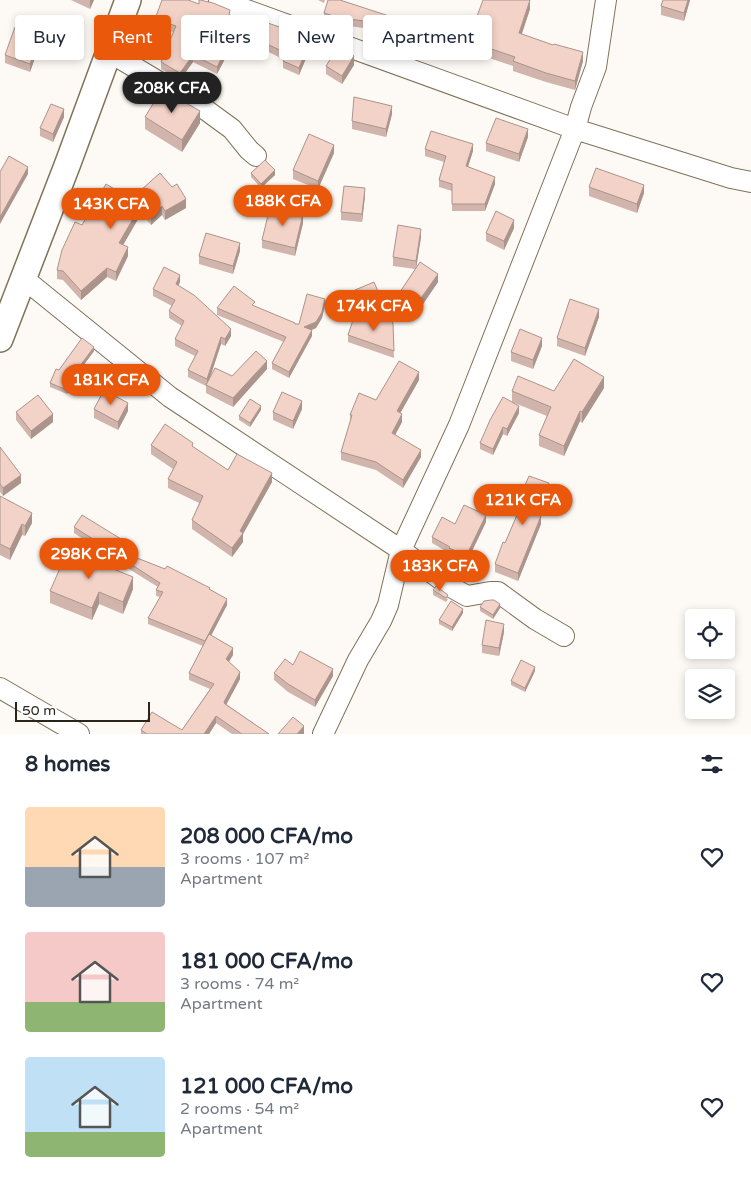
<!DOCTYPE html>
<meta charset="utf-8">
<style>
:root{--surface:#fff;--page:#f2f2f3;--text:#1f2937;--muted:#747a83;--accent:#ea580c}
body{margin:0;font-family:"Varela Round",sans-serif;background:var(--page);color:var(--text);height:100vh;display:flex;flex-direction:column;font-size:19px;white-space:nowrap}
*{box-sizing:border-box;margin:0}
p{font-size:16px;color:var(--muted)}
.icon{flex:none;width:28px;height:28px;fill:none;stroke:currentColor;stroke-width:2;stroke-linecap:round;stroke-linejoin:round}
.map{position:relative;height:734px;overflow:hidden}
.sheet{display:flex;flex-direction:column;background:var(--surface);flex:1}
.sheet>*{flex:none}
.guide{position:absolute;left:15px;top:15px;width:500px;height:45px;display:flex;gap:10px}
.tools{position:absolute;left:685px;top:609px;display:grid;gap:10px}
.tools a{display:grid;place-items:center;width:50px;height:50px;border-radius:5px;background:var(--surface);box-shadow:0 2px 8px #0003;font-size:25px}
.scale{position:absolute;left:15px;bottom:12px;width:135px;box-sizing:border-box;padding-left:5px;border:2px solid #2a241a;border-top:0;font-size:14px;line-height:18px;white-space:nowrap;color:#2a241a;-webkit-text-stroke:4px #fff;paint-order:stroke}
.price{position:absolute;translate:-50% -42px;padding:0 11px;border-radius:18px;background:var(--accent);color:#fff;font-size:16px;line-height:32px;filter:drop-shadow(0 1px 2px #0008)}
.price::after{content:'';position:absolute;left:50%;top:30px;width:15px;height:11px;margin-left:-8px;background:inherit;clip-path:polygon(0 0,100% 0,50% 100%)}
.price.selected{background:#222;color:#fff}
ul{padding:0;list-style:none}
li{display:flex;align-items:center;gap:15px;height:125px;padding:0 25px}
li span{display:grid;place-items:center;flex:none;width:140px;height:100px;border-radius:5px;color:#555}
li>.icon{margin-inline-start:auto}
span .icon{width:60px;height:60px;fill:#fffc;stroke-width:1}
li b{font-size:21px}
h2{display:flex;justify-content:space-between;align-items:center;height:60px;padding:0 25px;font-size:21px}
.chip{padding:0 18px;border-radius:5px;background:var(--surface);box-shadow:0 2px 8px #0003;font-size:18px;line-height:45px}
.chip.selected{background:var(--accent);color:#fff}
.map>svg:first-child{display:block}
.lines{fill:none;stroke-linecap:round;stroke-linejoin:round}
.minor-casing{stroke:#80725a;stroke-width:22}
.tertiary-casing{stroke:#80725a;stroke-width:28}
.minor{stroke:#fff;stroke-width:20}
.tertiary{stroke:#fff;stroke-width:25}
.wall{fill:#d1b5ac}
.shaded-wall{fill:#aa948c}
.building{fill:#f3d3c8;stroke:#aa948c}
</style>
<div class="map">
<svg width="751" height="734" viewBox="0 0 751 734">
<rect width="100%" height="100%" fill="#fdf9f4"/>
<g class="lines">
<!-- minor casing -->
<g class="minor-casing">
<path id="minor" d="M 219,0 L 575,129 L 459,425 L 401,550 L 388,605 L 381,621 L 358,660 L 323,734
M 606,0 L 596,67 L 581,107 L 575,129 L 731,178 L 751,182
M 109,52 L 206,110 L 232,129 L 249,150 L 256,156
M 23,278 L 170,397 L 401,550 L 451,587 L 467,596 L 490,592 L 498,592 L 535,619 L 564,636
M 0,688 L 79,734"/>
</g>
<!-- tertiary casing -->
<g class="tertiary-casing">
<path id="tertiary" d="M 0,339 L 68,163 L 128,0"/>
</g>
<!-- minor -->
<use href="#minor" class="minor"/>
<!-- tertiary -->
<use href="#tertiary" class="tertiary"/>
</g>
<!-- wall -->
<path class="wall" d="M 71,0 L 94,0 L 90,9 Z
M 318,0 L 325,0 L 324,3 Z
M 690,0 L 684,21 L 661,15 L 661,6 Z
M 530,9 L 521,34 L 583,61 L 575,90 L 546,82 L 513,71 L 513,66 L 468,51 L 468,41 Z
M 324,13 L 395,25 L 393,32 L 349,26 L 349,28 L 324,20 Z
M 230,17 L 229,21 L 246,35 L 235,59 L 227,55 L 217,74 L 193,62 L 180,80 L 161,69 L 161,62 L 173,32 L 155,26 L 155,19 Z
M 291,33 L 310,49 L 299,75 L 283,68 L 283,59 L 254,45 L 254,38 Z
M 40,44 L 30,72 L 5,63 L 5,55 Z
M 354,65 L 342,84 L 326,74 L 326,66 Z
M 392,114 L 386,137 L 352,129 L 352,121 Z
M 64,117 L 53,142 L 40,136 L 40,128 Z
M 145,117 L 200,123 L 182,152 L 145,129 Z
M 528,137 L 519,162 L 486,151 L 486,143 Z
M 425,149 L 473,151 L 468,166 L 495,184 L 485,211 L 452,211 L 452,191 L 439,187 L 439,180 L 444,162 L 425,156 Z
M 334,153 L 318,189 L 293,179 L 293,170 Z
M 251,173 L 275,175 L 261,188 L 251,177 Z
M 589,187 L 644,193 L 637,213 L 589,196 Z
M 365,196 L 362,222 L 341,220 L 341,212 Z
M 131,199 L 186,208 L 165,220 L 162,215 L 151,225 L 141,214 L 123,245 L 128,256 L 116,281 L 107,277 L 81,300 L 63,280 L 57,279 L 57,270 L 82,225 Z
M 303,223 L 295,256 L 262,248 L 262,240 Z
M 514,228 L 504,250 L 486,241 L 486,233 Z
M 421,237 L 416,268 L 438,282 L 419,310 L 414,310 L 400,301 L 400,292 L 415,269 L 393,266 L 393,257 Z
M 240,251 L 233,274 L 199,264 L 199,256 Z
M 180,282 L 178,286 L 231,336 L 225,346 L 221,344 L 210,378 L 232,376 L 267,369 L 233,407 L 206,393 L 206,386 L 188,377 L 188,370 L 195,356 L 175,346 L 175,339 L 182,326 L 169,318 L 169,311 L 172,306 L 153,296 L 153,289 Z
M 355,290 L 380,301 L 361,309 L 355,295 Z
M 325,305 L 322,318 L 316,328 L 312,330 L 312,336 L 289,378 L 272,369 L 272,363 L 284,342 L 217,315 L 217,308 L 255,307 L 295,324 L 299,324 Z
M 599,317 L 585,356 L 557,346 L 557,338 Z
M 393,324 L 394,358 L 348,342 L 348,335 Z
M 542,346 L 533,369 L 511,361 L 511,352 Z
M 94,351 L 74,378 L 67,394 L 50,387 L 50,383 L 59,370 Z
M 419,380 L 400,413 L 402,422 L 395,435 L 421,457 L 403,488 L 376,470 L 341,460 L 341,452 L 350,422 L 350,415 Z
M 604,388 L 582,423 L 580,421 L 564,456 L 539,446 L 539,435 L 547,416 L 512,402 L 512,391 L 554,391 Z
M 94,409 L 128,411 L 118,430 L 94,418 Z
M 302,409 L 293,429 L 273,420 L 273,412 Z
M 261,410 L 250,427 L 239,420 L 239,416 Z
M 16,412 L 53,422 L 31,439 L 16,420 Z
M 519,413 L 507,436 L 503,434 L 493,455 L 480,449 L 480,443 Z
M 151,445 L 193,447 L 228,470 L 272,482 L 243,534 L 243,542 L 232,557 L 192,529 L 192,520 L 199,503 L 168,488 L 168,479 L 173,469 L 151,454 Z
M 0,447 L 21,483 L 3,496 L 0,492 Z
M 549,491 L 540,516 L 541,524 L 518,581 L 495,572 L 495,564 L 505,543 L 523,501 L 522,500 L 522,492 Z
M 0,496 L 32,523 L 25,536 L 22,535 L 10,560 L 0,555 Z
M 486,522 L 459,578 L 448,570 L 448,563 L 453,556 L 449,555 L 449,553 L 432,543 L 432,537 L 455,524 Z
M 74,527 L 134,554 L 132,556 L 210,590 L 227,605 L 211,636 L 233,655 L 229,662 L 240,679 L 226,704 L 269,734 L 232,734 L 216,723 L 209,734 L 141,734 L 141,730 L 182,730 L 210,689 L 189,680 L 189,673 L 203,646 L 148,624 L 148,618 L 160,597 L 156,596 L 156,590 L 158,587 L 129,569 L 129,563 L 130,560 L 126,567 L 74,533 Z
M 133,589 L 123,614 L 99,604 L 92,620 L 50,603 L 50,591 Z
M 433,590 L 448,599 L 446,602 L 433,595 Z
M 480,607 L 500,608 L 493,619 L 480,611 Z
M 463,613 L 452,631 L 439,624 L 439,620 Z
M 504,632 L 499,656 L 482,653 L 482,645 Z
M 293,665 L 333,676 L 315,707 L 288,692 L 274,680 L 274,673 Z
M 535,671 L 525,692 L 511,685 L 511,681 Z"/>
<!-- shaded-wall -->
<path class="shaded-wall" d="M 90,0 L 94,0 L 90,9 Z
M 530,0 L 530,9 L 519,43 L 519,33 Z
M 688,0 L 690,0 L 684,21 L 684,13 Z
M 395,18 L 395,25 L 393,32 L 393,25 Z
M 246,28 L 246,35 L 235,59 L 235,52 Z
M 40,36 L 40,44 L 30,72 L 30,64 Z
M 310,41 L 310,49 L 299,75 L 299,68 Z
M 227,48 L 227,55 L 217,74 L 217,67 Z
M 583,52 L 583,61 L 575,90 L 575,81 Z
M 193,55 L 193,62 L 180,80 L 180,73 Z
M 354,56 L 354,65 L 342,84 L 342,76 Z
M 392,106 L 392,114 L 386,137 L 386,129 Z
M 64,109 L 64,117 L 53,142 L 53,134 Z
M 200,111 L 200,123 L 182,152 L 182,140 Z
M 528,129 L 528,137 L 519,162 L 519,154 Z
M 473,144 L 473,151 L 466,173 L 466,166 Z
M 334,145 L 334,153 L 318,189 L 318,181 Z
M 28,167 L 28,174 L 0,224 L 0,217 Z
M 275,170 L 275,175 L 261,188 L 261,184 Z
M 495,177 L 495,184 L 485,211 L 485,204 Z
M 644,185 L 644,193 L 637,213 L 637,204 Z
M 365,188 L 365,196 L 362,222 L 362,214 Z
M 186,199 L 186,208 L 165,220 L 165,211 Z
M 141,205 L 141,214 L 119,252 L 119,243 Z
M 162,206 L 162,215 L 151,225 L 151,216 Z
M 303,214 L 303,223 L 295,256 L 295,248 Z
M 514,220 L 514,228 L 504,250 L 504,241 Z
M 421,229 L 421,237 L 416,269 L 416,261 Z
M 240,243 L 240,251 L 233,274 L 233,266 Z
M 128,247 L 128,256 L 116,281 L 116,272 Z
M 107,268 L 107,277 L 81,300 L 81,291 Z
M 438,274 L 438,282 L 419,310 L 419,301 Z
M 180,275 L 180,282 L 176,291 L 176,284 Z
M 380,296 L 380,301 L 361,309 L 361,305 Z
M 325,299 L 325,305 L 322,318 L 316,328 L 304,333 L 304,327 Z
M 599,309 L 599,317 L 585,356 L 585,348 Z
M 231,329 L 231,336 L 225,346 L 225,339 Z
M 312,330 L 312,336 L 289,378 L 289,372 Z
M 221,337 L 221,344 L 207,386 L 207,379 Z
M 542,338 L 542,346 L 533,369 L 533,360 Z
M 94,347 L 94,351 L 74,378 L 67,394 L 67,390 L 74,374 Z
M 267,361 L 267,369 L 233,407 L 233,398 Z
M 419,372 L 419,380 L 397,419 L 397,411 Z
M 604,377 L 604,388 L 582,423 L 582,412 Z
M 302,401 L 302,409 L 293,429 L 293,421 Z
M 128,403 L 128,411 L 118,430 L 118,422 Z
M 261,406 L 261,410 L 250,427 L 250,423 Z
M 519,406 L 519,413 L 507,436 L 507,429 Z
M 580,411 L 580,421 L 564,456 L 564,446 Z
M 53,414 L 53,422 L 31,439 L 31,431 Z
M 402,414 L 402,422 L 392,441 L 392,433 Z
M 503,427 L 503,434 L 493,455 L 493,449 Z
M 421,450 L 421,457 L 403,488 L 403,480 Z
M 272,473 L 272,482 L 243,534 L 243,542 L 232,557 L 232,548 L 240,531 Z
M 21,475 L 21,483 L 3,496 L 3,488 Z
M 549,483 L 549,491 L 538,523 L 538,515 Z
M 32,513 L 32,523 L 25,536 L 25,526 Z
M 486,515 L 486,522 L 459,578 L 459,571 Z
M 541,516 L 541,524 L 518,581 L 518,573 Z
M 22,524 L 22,535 L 10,560 L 10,549 Z
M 134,547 L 134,554 L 126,567 L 126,560 Z
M 133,577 L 133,589 L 123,614 L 123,602 Z
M 99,592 L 99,604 L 92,620 L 92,608 Z
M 227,599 L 227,605 L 205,647 L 205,641 Z
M 500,604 L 500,608 L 493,619 L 493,615 Z
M 463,609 L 463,613 L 452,631 L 452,627 Z
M 504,624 L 504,632 L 499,656 L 499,648 Z
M 233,648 L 233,655 L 226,666 L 226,659 Z
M 535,667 L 535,671 L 525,692 L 525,688 Z
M 333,669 L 333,676 L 315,707 L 315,700 Z
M 240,672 L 240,679 L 224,709 L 224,702 Z
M 216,716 L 216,723 L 209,734 L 204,734 Z
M 304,726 L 304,734 L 297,734 Z"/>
<!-- building -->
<path class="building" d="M 162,0 L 188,0 L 199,4 L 199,0 L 200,0 L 213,3 L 230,10 L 228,20 L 246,28 L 235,52 L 227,48 L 217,67 L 193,55 L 180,73 L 161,62 L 176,26 L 155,19 Z
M 328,0 L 340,0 L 395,18 L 393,25 L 349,19 L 349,21 L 324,13 Z
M 483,0 L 530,0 L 519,33 L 553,45 L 554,44 L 583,52 L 575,81 L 546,73 L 513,61 L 515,57 L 468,41 Z
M 663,0 L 688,0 L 684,13 L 661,6 Z
M 262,21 L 291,31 L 290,33 L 310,41 L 299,68 L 283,61 L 286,53 L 254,38 Z
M 15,27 L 40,36 L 30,64 L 5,55 Z
M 338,47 L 354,56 L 342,76 L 326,66 Z
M 162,89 L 200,111 L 182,140 L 145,117 Z
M 354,97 L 392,106 L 386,129 L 352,121 Z
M 51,104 L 64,109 L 53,134 L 40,128 Z
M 496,118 L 528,129 L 519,154 L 486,143 Z
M 431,131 L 473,144 L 466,166 L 495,177 L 485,204 L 452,204 L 452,184 L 439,180 L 446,156 L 425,149 Z
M 309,134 L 334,145 L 318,181 L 293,170 Z
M 9,156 L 28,167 L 0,217 L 0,172 Z
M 265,160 L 275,170 L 261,184 L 251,173 Z
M 596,168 L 644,185 L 637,204 L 589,187 Z
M 160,173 L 172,187 L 177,184 L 186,199 L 165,211 L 162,206 L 151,216 L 141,205 L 119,243 L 128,247 L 116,272 L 107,268 L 81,291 L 63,271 L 57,270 L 62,250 L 75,222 L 82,225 L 106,184 L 131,199 Z
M 344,186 L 365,188 L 362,214 L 341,212 Z
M 270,207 L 303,214 L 295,248 L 262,240 Z
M 496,211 L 514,220 L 504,241 L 486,233 Z
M 398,225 L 421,229 L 416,261 L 393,257 Z
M 206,233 L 240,243 L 233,266 L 199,256 Z
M 420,262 L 438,274 L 419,301 L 414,301 L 400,292 Z
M 164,267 L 180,275 L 176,284 L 194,295 L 231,329 L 225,339 L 221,337 L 207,379 L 188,370 L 198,351 L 175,339 L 184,321 L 169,311 L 175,300 L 153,289 Z
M 374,282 L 380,296 L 361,305 L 355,290 Z
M 234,286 L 255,302 L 252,305 L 295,323 L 295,324 L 299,324 L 307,294 L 325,299 L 322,312 L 316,322 L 304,327 L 312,330 L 289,372 L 272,363 L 286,337 L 217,308 Z
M 570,299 L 599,309 L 585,348 L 557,338 Z
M 391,318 L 393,324 L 394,351 L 348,335 L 353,320 Z
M 520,329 L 542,338 L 533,360 L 511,352 Z
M 82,338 L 94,347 L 74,374 L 67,390 L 50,383 L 56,369 L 59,370 Z
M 256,351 L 267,361 L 233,398 L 206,385 L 215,368 L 232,376 Z
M 574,359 L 604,377 L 582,412 L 580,411 L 564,446 L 539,435 L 551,407 L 512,391 L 518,376 L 554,391 Z
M 399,361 L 419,372 L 397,411 L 402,414 L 392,433 L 421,450 L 403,480 L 376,462 L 341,452 L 352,415 L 350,415 L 359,393 L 376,400 Z
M 104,390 L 128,403 L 118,422 L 94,409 Z
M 282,392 L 302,401 L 293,421 L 273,412 Z
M 38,395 L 53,414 L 31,431 L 16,412 Z
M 503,397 L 519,406 L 507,429 L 503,427 L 493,449 L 480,443 L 490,420 Z
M 250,399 L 261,406 L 250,423 L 239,416 Z
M 165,424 L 193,443 L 192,446 L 228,470 L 237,454 L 272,473 L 240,531 L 243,533 L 232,548 L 192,520 L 203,496 L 168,479 L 177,462 L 151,445 Z
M 0,447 L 21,475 L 3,488 L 0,484 Z
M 529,476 L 549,483 L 538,515 L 541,516 L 518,573 L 495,564 L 503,542 L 505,543 L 526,494 L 522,492 Z
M 0,496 L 32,513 L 25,526 L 22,524 L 10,549 L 0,544 Z
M 464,505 L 486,515 L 459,571 L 448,563 L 456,551 L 449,548 L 450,547 L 432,537 L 442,517 L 455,524 Z
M 82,515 L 134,547 L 126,560 L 74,527 Z
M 68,550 L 133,577 L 123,602 L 99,592 L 92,608 L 50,591 Z
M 132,556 L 165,569 L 167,566 L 210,588 L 209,589 L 227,599 L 205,641 L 148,618 L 163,592 L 156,590 L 160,583 L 129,563 Z
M 436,586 L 448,595 L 446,598 L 433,590 Z
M 491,600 L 494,600 L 500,604 L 493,615 L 480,607 L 484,601 Z
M 451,601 L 463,609 L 452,627 L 439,620 Z
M 486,620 L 504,624 L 499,648 L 482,645 Z
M 209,634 L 233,648 L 226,659 L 240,672 L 224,702 L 225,704 L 269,734 L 242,734 L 216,716 L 204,734 L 147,734 L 141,730 L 152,712 L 182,730 L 214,684 L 189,673 Z
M 300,651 L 333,669 L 315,700 L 288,684 L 274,673 L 285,659 L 293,665 Z
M 521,660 L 535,667 L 525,688 L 511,681 Z
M 293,717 L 304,726 L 297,734 L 278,734 Z"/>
</svg>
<div class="tools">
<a><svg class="icon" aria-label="locate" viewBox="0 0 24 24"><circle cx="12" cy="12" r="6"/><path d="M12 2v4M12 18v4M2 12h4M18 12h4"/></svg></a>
<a><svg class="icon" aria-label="layers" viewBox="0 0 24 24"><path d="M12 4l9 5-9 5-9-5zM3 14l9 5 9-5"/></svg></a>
</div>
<div class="scale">50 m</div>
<b class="price selected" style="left:172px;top:114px">208K CFA</b>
<b class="price" style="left:283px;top:227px">188K CFA</b>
<b class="price" style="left:111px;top:230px">143K CFA</b>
<b class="price" style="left:374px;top:332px">174K CFA</b>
<b class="price" style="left:111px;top:406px">181K CFA</b>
<b class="price" style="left:523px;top:526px">121K CFA</b>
<b class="price" style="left:89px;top:580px">298K CFA</b>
<b class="price" style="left:440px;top:592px">183K CFA</b>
<div class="guide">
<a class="chip">Buy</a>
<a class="chip selected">Rent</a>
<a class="chip">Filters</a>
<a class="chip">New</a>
<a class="chip">Apartment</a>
</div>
</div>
<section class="sheet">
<h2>8 homes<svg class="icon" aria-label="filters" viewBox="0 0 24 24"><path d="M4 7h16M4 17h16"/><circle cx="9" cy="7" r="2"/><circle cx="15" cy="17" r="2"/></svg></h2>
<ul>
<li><span style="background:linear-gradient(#ffd9b3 60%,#9aa5b1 0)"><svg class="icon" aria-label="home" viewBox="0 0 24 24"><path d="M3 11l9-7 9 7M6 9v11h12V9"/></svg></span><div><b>208 000 CFA/mo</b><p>3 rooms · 107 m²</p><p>Apartment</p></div><svg class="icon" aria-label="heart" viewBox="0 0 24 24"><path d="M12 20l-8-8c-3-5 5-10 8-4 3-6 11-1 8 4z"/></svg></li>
<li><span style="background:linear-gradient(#f6c9c9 70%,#8fb573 0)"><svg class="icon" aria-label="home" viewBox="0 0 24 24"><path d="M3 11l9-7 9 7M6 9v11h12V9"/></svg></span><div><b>181 000 CFA/mo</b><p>3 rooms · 74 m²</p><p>Apartment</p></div><svg class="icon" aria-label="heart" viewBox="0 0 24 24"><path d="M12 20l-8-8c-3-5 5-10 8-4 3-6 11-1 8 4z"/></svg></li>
<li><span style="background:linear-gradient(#bfe0f5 75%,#8fb573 0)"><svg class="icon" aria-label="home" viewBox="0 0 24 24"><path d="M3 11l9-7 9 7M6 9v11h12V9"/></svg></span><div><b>121 000 CFA/mo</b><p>2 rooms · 54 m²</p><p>Apartment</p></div><svg class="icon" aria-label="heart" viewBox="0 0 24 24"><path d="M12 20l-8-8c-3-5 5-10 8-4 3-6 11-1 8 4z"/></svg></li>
</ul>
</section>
